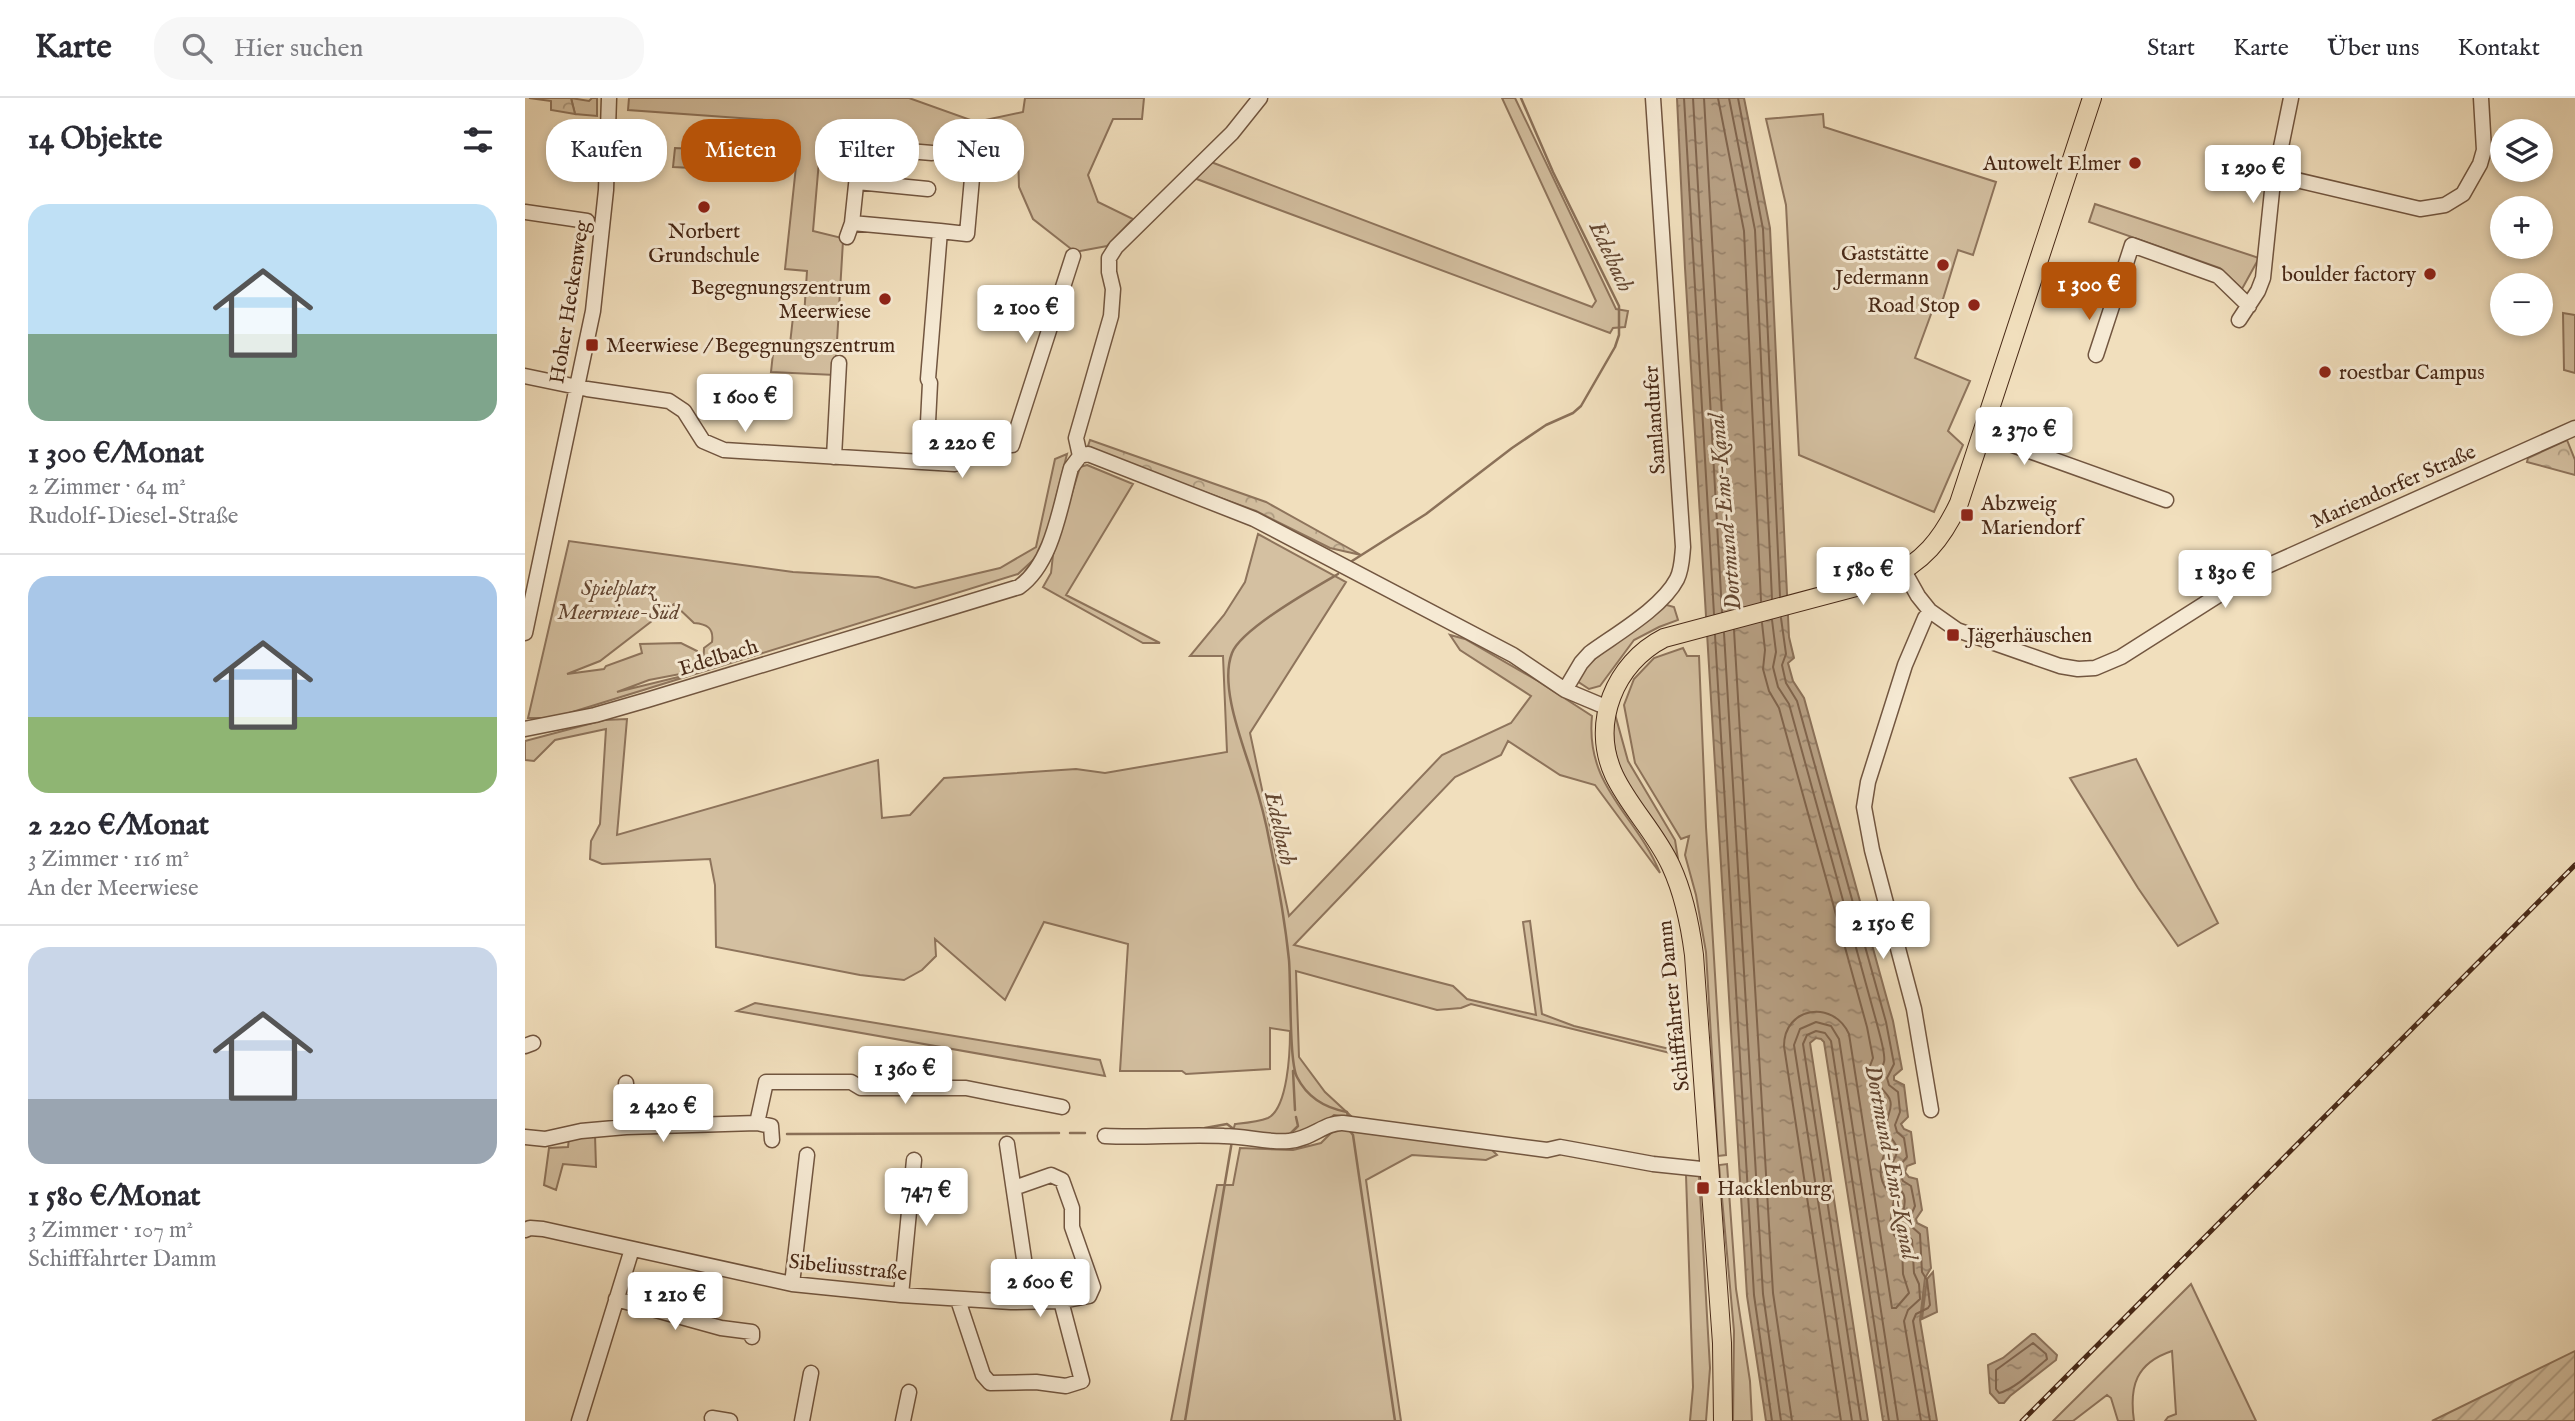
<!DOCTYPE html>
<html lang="de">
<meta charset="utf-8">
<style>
:root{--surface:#fff;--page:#f7f7f7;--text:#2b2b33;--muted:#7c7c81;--line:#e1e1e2;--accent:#b45309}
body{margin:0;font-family:"IM FELL English",serif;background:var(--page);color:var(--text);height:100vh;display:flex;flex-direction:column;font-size:26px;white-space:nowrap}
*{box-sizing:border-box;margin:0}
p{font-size:23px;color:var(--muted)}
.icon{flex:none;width:38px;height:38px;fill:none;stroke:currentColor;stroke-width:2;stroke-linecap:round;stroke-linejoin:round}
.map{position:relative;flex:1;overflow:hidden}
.sheet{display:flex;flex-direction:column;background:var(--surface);width:525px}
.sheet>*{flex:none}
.banner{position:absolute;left:21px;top:21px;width:665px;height:63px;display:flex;gap:14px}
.fabs{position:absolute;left:1965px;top:21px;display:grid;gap:14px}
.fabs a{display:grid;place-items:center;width:63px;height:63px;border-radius:50%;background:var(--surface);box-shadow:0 4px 10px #0003;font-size:35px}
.price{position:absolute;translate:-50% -60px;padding:0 16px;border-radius:7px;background:#fff;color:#222;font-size:23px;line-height:46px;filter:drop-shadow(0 2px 4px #0008)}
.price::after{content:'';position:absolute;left:50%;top:42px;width:21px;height:16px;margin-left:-10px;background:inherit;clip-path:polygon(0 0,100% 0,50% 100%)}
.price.on{background:var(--accent);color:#fff}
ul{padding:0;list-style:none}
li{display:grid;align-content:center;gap:14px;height:371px;padding:0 28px}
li+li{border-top:2px solid var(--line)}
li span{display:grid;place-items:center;height:217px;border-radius:21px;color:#555}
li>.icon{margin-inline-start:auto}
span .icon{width:126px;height:126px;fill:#fffc;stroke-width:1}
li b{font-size:30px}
h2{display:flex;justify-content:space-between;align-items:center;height:84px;padding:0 28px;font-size:30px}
.pill{padding:0 24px;border-radius:28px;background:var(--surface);box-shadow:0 4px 10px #0003;font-size:24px;line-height:63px}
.pill.on{background:var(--accent);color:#fff}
header{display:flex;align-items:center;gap:42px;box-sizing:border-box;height:98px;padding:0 35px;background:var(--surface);border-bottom:2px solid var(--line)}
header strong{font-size:33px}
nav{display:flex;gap:38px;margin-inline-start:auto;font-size:24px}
.search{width:490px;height:63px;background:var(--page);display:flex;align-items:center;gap:18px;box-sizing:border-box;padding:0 24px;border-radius:28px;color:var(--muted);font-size:26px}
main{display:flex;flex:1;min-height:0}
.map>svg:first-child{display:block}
.green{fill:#d4c0a1;stroke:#8e745c;stroke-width:2;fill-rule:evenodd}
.forest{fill:url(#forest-crowns);stroke:#8e745c;stroke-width:2}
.garden{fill:url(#garden-furrows);stroke:#8e745c;stroke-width:2}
.water{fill:url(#water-ripples);stroke:#8b7159;stroke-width:2}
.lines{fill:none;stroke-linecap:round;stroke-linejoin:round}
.shore{stroke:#80654e;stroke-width:2}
.stream{stroke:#8b7159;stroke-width:2.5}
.minor-casing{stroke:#725640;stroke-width:17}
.major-casing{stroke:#482917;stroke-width:20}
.minor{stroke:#f6ead4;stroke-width:14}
.major{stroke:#f1dfbd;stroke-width:18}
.rail-casing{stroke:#482917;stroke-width:5}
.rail{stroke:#f6ead4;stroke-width:2.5;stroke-dasharray:8;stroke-linecap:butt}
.poi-dot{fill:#8f2418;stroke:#f6ead4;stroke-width:2.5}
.labels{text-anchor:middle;stroke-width:6;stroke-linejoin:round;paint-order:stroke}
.poi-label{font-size:21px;fill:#482917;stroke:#f6ead4;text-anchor:end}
.street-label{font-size:21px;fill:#482917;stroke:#f6ead4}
.park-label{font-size:21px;font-style:italic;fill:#644733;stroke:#f6ead4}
.water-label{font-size:23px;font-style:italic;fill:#644732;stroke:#f6ead4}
</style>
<header>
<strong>Karte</strong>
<div class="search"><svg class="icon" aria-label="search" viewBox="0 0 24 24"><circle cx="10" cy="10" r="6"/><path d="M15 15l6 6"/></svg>Hier suchen</div>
<nav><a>Start</a><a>Karte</a><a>Über uns</a><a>Kontakt</a></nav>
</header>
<main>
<section class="sheet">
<h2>14 Objekte<svg class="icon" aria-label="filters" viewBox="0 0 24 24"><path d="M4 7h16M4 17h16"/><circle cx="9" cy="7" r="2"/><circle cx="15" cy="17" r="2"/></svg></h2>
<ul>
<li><span style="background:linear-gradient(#bfe0f5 60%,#7fa58c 0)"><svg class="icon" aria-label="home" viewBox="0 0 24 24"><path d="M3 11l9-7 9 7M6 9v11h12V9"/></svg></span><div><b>1 300 €/Monat</b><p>2 Zimmer · 64 m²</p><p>Rudolf-Diesel-Straße</p></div></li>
<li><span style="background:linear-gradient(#a9c7e8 65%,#8fb573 0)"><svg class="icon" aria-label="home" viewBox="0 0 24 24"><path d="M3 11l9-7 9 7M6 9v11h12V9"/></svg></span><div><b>2 220 €/Monat</b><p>3 Zimmer · 116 m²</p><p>An der Meerwiese</p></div></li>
<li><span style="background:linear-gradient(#c9d6e8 70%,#9aa5b1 0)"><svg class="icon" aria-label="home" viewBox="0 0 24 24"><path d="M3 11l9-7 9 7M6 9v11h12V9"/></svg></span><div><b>1 580 €/Monat</b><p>3 Zimmer · 107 m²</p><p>Schifffahrter Damm</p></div></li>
</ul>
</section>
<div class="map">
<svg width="2050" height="1323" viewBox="0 0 2050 1323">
<defs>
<pattern id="forest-crowns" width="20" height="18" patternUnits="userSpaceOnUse" patternTransform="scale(1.75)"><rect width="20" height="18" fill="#d4c0a1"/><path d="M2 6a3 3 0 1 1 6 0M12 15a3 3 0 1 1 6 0" fill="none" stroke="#ae9c82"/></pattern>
<pattern id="garden-furrows" width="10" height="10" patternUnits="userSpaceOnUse" patternTransform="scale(1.75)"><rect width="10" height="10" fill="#d4c0a1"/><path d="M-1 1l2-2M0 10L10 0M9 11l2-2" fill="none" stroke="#ae9c82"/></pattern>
<pattern id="water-ripples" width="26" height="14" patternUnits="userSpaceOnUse" patternTransform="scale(1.75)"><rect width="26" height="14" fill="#b8a185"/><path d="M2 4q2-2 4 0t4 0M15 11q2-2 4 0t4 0" fill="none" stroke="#98836c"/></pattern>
</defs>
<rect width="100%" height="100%" fill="#f1dfbd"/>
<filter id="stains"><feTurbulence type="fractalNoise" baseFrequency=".00286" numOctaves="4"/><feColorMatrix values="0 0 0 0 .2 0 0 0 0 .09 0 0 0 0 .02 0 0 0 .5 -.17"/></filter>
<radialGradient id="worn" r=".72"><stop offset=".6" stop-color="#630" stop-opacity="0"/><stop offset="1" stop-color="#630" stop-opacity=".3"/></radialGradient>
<!-- green -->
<path class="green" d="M 46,0 L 64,3 L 67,0 L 72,0 L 72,18 L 50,16 Z
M 104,0 L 384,0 L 451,24 L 498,14 L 500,0 L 619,0 L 617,21 L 588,21 L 563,77 L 573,104 L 608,121 L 582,148 L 550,154 L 508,121 L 494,89 L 493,56 L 305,42 L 295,51 L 288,133 L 317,140 L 318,143 L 310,277 L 246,274 L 249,246 L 265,246 L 268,219 L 279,219 L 282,173 L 260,171 L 272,59 L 241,22 L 103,12 Z
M 977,0 L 990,0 L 1091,211 L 1103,213 L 1100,229 L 1088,230 L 1085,235 L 669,80 L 686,64 L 1067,209 L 1071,203 Z
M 1298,16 L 1299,29 L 1471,84 L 1448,157 L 1433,152 L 1418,201 L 1409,208 L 1390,260 L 1445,283 L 1423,333 L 1438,347 L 1409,414 L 1274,357 L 1261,107 L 1241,21 Z
M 150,50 L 169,51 L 167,70 L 148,69 Z
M 1570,106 L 1734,160 L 1717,191 L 1695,170 L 1564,124 Z
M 2038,215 L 2050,217 L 2050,275 L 2039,272 Z
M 542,356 L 518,453 L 493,476 L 28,620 L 3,620 L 44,443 L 268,474 L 353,479 L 390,490 L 475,470 L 511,449 L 530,361 ZM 149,506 L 169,525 C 182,526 189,530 187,544 L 179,550 L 178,573 L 92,594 L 124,582 L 171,573 L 173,566 L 172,553 L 156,545 L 115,546 L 117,555 L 81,568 L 79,571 L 42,576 L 75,563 Z
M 562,367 L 608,386 L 541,497 L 635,545 L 618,545 L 518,489 L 526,475 L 528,457 L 555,369 Z
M 733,436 L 821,484 L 725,635 L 764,818 L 917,657 L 986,625 L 1006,598 L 935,552 L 925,537 L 940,541 L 1013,583 L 1067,618 C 1060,689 1111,716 1135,775 L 1070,687 L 1035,677 L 983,643 L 976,657 L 930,679 L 769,847 L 928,888 L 942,901 L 1011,917 L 998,824 L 1005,823 L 1017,916 L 1049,928 L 1153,953 L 1153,957 L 946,906 L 936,910 L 912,912 L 771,873 L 774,959 L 800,994 L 827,1019 L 809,1017 C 776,1043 747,1038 708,1033 L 710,1026 C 720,1025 733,1024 743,1020 C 763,1010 765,953 765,933 L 745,930 L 745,971 L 661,976 L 657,973 L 595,973 L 603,846 L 519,824 L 480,902 L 410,841 L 411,858 L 397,872 L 379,882 L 335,877 L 191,849 L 190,787 L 185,761 L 77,766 L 65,761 L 66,743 L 75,726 L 81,631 L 30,642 L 9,663 L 0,662 L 0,643 L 79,622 L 102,621 L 92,737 L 353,662 L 357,720 L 385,717 L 419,680 L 551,671 L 580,675 L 702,654 L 698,558 L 665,558 L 699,517 L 720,484 Z
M 1138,506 L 1149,509 L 1153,522 L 1134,529 L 1109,542 L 1075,588 L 1064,591 L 1052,583 L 1056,572 Z
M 1158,550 L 1162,558 L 1174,558 L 1181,729 L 1201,1057 L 1193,1058 L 1181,854 L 1171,797 L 1160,757 L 1164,738 L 1156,741 L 1110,665 L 1099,607 L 1109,581 L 1129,560 Z
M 1090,616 L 1103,663 L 1150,742 L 1153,761 C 1124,719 1078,671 1090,616 Z
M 1611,661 L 1693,825 L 1653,848 L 1613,790 L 1545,680 Z
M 230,905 L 575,962 L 580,978 L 212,913 Z
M 822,1031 L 965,1050 L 972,1057 L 961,1062 L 887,1057 L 841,1082 L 876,1323 L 646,1323 L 692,1087 L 708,1087 L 715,1050 L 768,1052 L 796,1045 L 809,1032 Z
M 70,1037 L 71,1069 L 38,1066 L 31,1092 L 19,1087 L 24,1050 L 43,1049 L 44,1040 Z
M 1202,1066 L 1211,1191 L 1225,1283 L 1227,1323 L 1208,1323 L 1209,1233 L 1194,1067 Z
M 1161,1077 L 1174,1077 L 1185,1270 L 1181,1323 L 1165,1323 L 1168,1289 Z
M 1666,1186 L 1731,1323 L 1640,1323 L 1643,1319 L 1651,1316 L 1647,1253 C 1611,1265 1604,1288 1609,1323 L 1593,1323 L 1586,1300 L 1582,1297 L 1548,1323 L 1528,1323 Z"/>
<!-- forest -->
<path class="forest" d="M 4,0 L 46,0 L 50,16 L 26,12 L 26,3 Z
M 565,342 L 741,404 L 836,457 L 805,450 L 731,413 L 587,360 L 563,348 Z
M 2042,342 L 2050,362 L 2050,377 L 2002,364 L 2003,360 Z"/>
<!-- garden -->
<path class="garden" d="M 2050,1253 L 2050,1323 L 1907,1323 Z"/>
<!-- water -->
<path class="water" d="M 1152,0 L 1219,0 L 1245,130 L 1264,539 L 1269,560 L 1263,565 L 1268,583 L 1279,600 L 1368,923 L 1377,971 L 1369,978 L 1369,982 L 1379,987 L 1383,1019 L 1376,1026 L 1379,1031 L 1386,1034 L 1390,1065 L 1382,1068 L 1380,1074 L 1384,1079 L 1392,1081 L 1397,1112 L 1391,1121 L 1392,1125 L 1402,1130 L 1406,1170 L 1400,1180 L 1395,1222 L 1412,1323 L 1358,1323 L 1299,944 L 1296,941 L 1291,940 L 1285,945 L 1343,1323 L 1241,1323 L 1222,1198 L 1160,170 Z
M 1408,1174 L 1412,1214 L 1397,1221 L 1402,1181 Z
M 1507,1236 L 1510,1236 L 1532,1257 L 1531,1262 L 1485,1298 L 1479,1305 L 1474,1305 L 1465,1295 L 1463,1267 L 1478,1260 Z"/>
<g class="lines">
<!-- shore -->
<path class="shore" d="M 1159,0 L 1189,516
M 1168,0 L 1197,514
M 1179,0 L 1208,511
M 1193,0 L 1219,133 L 1236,503
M 1204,0 L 1230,132 L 1247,501
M 1213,0 L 1238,131 L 1255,498
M 1256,520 L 1261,556 L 1257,567 L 1261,585 L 1272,603 L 1361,924 L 1369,966 L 1362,980 L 1364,987 L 1373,994 L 1375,1014 L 1370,1027 L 1372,1034 L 1379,1040 L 1382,1059 L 1376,1066 L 1374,1075 L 1378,1083 L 1386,1088 L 1390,1108 L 1384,1122 L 1387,1129 L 1395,1136 L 1397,1174 L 1402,1182 L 1405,1207 L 1403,1210 L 1391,1216 L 1388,1223 L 1405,1323
M 1247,522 L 1251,554 L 1248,569 L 1253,589 L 1264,606 L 1352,926 C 1354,934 1361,957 1359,964 C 1357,972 1352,974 1354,984 C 1355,992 1363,995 1365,1002 C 1369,1013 1358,1021 1362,1033 C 1364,1040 1371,1043 1372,1051 C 1373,1060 1363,1066 1365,1076 C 1367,1086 1377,1090 1379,1098 C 1384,1118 1364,1120 1387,1142 L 1389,1175 L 1394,1186 L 1395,1201 L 1383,1212 L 1379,1223 L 1396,1323
M 1237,525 L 1240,552 L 1238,571 L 1244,593 L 1254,610 L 1342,929 L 1348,960 L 1343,973 L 1343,985 L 1346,994 L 1355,1005 C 1352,1027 1347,1031 1361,1052 C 1352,1072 1354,1085 1369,1101 L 1365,1126 L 1369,1137 L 1377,1147 L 1378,1176 L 1384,1195 L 1371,1210 L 1367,1210 L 1324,936 C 1308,901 1259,909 1259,948 L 1316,1323
M 1209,532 L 1248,1195 L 1267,1323
M 1199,535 L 1238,1196 L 1256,1323
M 1190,537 L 1229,1197 L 1247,1323
M 1508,1245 L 1521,1256 L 1522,1261 C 1509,1272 1490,1291 1474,1295 L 1471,1291 L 1471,1272 Z
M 1327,1323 L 1269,947 L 1275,931 L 1291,924 L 1306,928 L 1314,941 L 1373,1323
M 1336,1323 L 1278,946 L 1282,937 L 1291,933 L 1300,935 L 1306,943 L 1364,1323"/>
<!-- stream -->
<path class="stream" d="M 827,463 L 901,416 L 987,350 L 1021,327 L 1048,315 L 1056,308 L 1090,249 L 1094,237 L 1094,208 L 1028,74 L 996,0
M 813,476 C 789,490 716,531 707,555 C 694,588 718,646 728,679 C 735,701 741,724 745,746 C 753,784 760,824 764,862 C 766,885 764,964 772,979 C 782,999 800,1010 822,1014 L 823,1019
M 768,973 L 770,1012
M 680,1030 L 702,1026 L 710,1032
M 825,1033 L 828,1037 L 870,1323
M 545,1035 L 560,1035
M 262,1036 L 534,1035
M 764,1037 L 773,1028 L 771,1019
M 660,1323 L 707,1043"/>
<!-- minor casing -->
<g class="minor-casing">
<path id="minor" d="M 407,55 L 335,49 L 327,125 L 415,133
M 1750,77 L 1895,111 L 1920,107 L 1938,96 L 1955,66 L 1959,52 L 1956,0
M 332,84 L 403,91
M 0,114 L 62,123
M 322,139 L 327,125
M 1714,222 L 1733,193 L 1738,180 L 1747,93 L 1766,0
M 1571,257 L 1607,147 L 1693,178 L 1724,208
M 0,278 L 62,291 L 144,303 L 159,313 L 178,343 L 199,352 L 430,366 L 431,345
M 1457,336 L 1641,402
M 402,344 L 405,285 L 403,281 L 415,133 L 442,136 L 449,58
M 555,358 L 551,340 L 586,218 L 588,191 L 584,174 L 584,160 L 591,149 L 707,35 L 735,0
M 309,359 L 314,265
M 398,364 L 402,344 L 487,347 L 548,158
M 1379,473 L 1393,498 L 1405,513 L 1432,532 L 1535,568 L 1553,571 L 1570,570 L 1596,559 L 1733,472 L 2050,330
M 1405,513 L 1400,520 L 1380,567 L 1343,684 L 1339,709 L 1347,752 L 1389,911 L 1406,1012
M 0,535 L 68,213 L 81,92 L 84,0
M 1040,592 L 1056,565 L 1065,555 C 1091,536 1137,510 1152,481 C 1157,471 1157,460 1158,449 L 1128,0
M 0,631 L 70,617 L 122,602 L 494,489 C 528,465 535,408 546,370 L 555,358 L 563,356 L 729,421 L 988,557 L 1040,592 L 1083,610
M 0,948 L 8,945
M 101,985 L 101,1029
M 232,1025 L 241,984 L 326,984 L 336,990 L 441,990 L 537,1009
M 580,1038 C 620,1040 659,1036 699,1038 C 721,1038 742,1045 764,1043 C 787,1041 800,1024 818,1025 L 1022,1052 L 1035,1049 L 1128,1066 L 1186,1072
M 0,1039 L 20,1041 L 56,1033 L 101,1029 L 232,1025 L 246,1028 L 247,1042
M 482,1046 L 499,1161 L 493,1204
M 0,1132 L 5,1130 L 18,1131 L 267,1186 L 376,1197 L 486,1204 L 536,1203 L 564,1198 L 568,1189 L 547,1129 L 547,1110 L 537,1082 L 526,1077 L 489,1090
M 267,1186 L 282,1057
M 376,1197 L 389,1062
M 91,1201 L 196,1230 L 227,1234 L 227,1239
M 433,1202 L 458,1277 L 465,1285 L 511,1284 L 541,1288 L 557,1283 L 536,1203
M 187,1320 L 205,1323
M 54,1323 L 107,1151
M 277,1323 L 286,1275
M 378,1323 L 384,1294"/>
</g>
<!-- major casing -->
<g class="major-casing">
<path id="major" d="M 1198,1323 L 1197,1245 L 1169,857 C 1165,826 1159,796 1146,768 C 1131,735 1104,709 1089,677 C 1065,625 1090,565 1139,540 L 1361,481 C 1398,465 1417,441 1434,405 L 1567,0"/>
</g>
<!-- minor -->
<use href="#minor" class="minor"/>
<!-- major -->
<use href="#major" class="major"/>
<!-- rail casing -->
<g class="rail-casing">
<path id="rail" d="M 1497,1323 L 2050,767"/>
</g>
<!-- rail -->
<use href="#rail" class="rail"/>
</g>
<!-- markers -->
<g class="poi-dot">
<circle cx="1610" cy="65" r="7"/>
<circle cx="179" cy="109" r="7"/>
<circle cx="1418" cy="167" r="7"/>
<circle cx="1905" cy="176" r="7"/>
<circle cx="360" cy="201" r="7"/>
<circle cx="1449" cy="207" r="7"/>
<rect x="60" y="240" width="14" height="14" rx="3.5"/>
<circle cx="1800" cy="274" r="7"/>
<rect x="1435" y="410" width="14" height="14" rx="3.5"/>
<rect x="1421" y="530" width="14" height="14" rx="3.5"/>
<rect x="1171" y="1083" width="14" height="14" rx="3.5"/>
</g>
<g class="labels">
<!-- poi labels -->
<g class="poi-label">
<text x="1596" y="72">Autowelt Elmer</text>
<text x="179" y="140" text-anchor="middle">Norbert<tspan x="179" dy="24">Grundschule</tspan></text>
<text x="1404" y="162">Gaststätte<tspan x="1404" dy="24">Jedermann</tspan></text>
<text x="1891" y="183">boulder factory</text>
<text x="346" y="196">Begegnungszentrum<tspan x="346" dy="24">Meerwiese</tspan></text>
<text x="1435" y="214">Road Stop</text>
<text x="81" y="254" text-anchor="start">Meerwiese / Begegnungszentrum</text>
<text x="1814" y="281" text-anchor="start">roestbar Campus</text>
<text x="1456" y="412" text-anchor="start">Abzweig<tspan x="1456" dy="24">Mariendorf</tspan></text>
<text x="1442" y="544" text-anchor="start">Jägerhäuschen</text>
<text x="1192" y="1097" text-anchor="start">Hacklenburg</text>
</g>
<!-- street labels -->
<g class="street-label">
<text transform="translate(44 204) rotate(-81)" y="7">Hoher Heckenweg</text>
<text transform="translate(1129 322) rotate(-94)" y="7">Samlandufer</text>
<text transform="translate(1868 388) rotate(-24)" y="7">Mariendorfer Straße</text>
<text transform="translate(193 559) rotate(-17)" y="7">Edelbach</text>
<text transform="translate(1148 908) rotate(-96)" y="7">Schifffahrter Damm</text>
<text transform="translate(323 1169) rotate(6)" y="7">Sibeliusstraße</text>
</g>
<!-- park labels -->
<g class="park-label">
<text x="93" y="497">Spielplatz<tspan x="93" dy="24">Meerwiese-Süd</tspan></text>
</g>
<!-- water labels -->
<g class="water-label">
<text transform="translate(1087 158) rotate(65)" y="8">Edelbach</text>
<text transform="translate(1199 414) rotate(-95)" y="8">Dortmund-Ems-Kanal</text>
<text transform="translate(756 730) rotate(77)" y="8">Edelbach</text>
<text transform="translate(1367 1064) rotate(79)" y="8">Dortmund-Ems-Kanal</text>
</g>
</g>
<rect width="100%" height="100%" filter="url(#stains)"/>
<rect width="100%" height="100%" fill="url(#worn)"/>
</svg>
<div class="fabs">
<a><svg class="icon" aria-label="layers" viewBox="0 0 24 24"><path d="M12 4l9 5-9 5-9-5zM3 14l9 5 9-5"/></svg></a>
<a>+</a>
<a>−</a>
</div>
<b class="price" style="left:1728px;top:107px">1 290 €</b>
<b class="price on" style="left:1564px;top:224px">1 300 €</b>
<b class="price" style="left:501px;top:247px">2 100 €</b>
<b class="price" style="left:220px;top:336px">1 600 €</b>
<b class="price" style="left:1499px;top:369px">2 370 €</b>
<b class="price" style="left:437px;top:382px">2 220 €</b>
<b class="price" style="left:1338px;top:509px">1 580 €</b>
<b class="price" style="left:1700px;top:512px">1 830 €</b>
<b class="price" style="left:1358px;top:863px">2 150 €</b>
<b class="price" style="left:380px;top:1008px">1 360 €</b>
<b class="price" style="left:138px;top:1046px">2 420 €</b>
<b class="price" style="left:401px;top:1130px">747 €</b>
<b class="price" style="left:515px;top:1221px">2 600 €</b>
<b class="price" style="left:150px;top:1234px">1 210 €</b>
<div class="banner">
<a class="pill">Kaufen</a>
<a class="pill on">Mieten</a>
<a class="pill">Filter</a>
<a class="pill">Neu</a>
</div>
</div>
</main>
